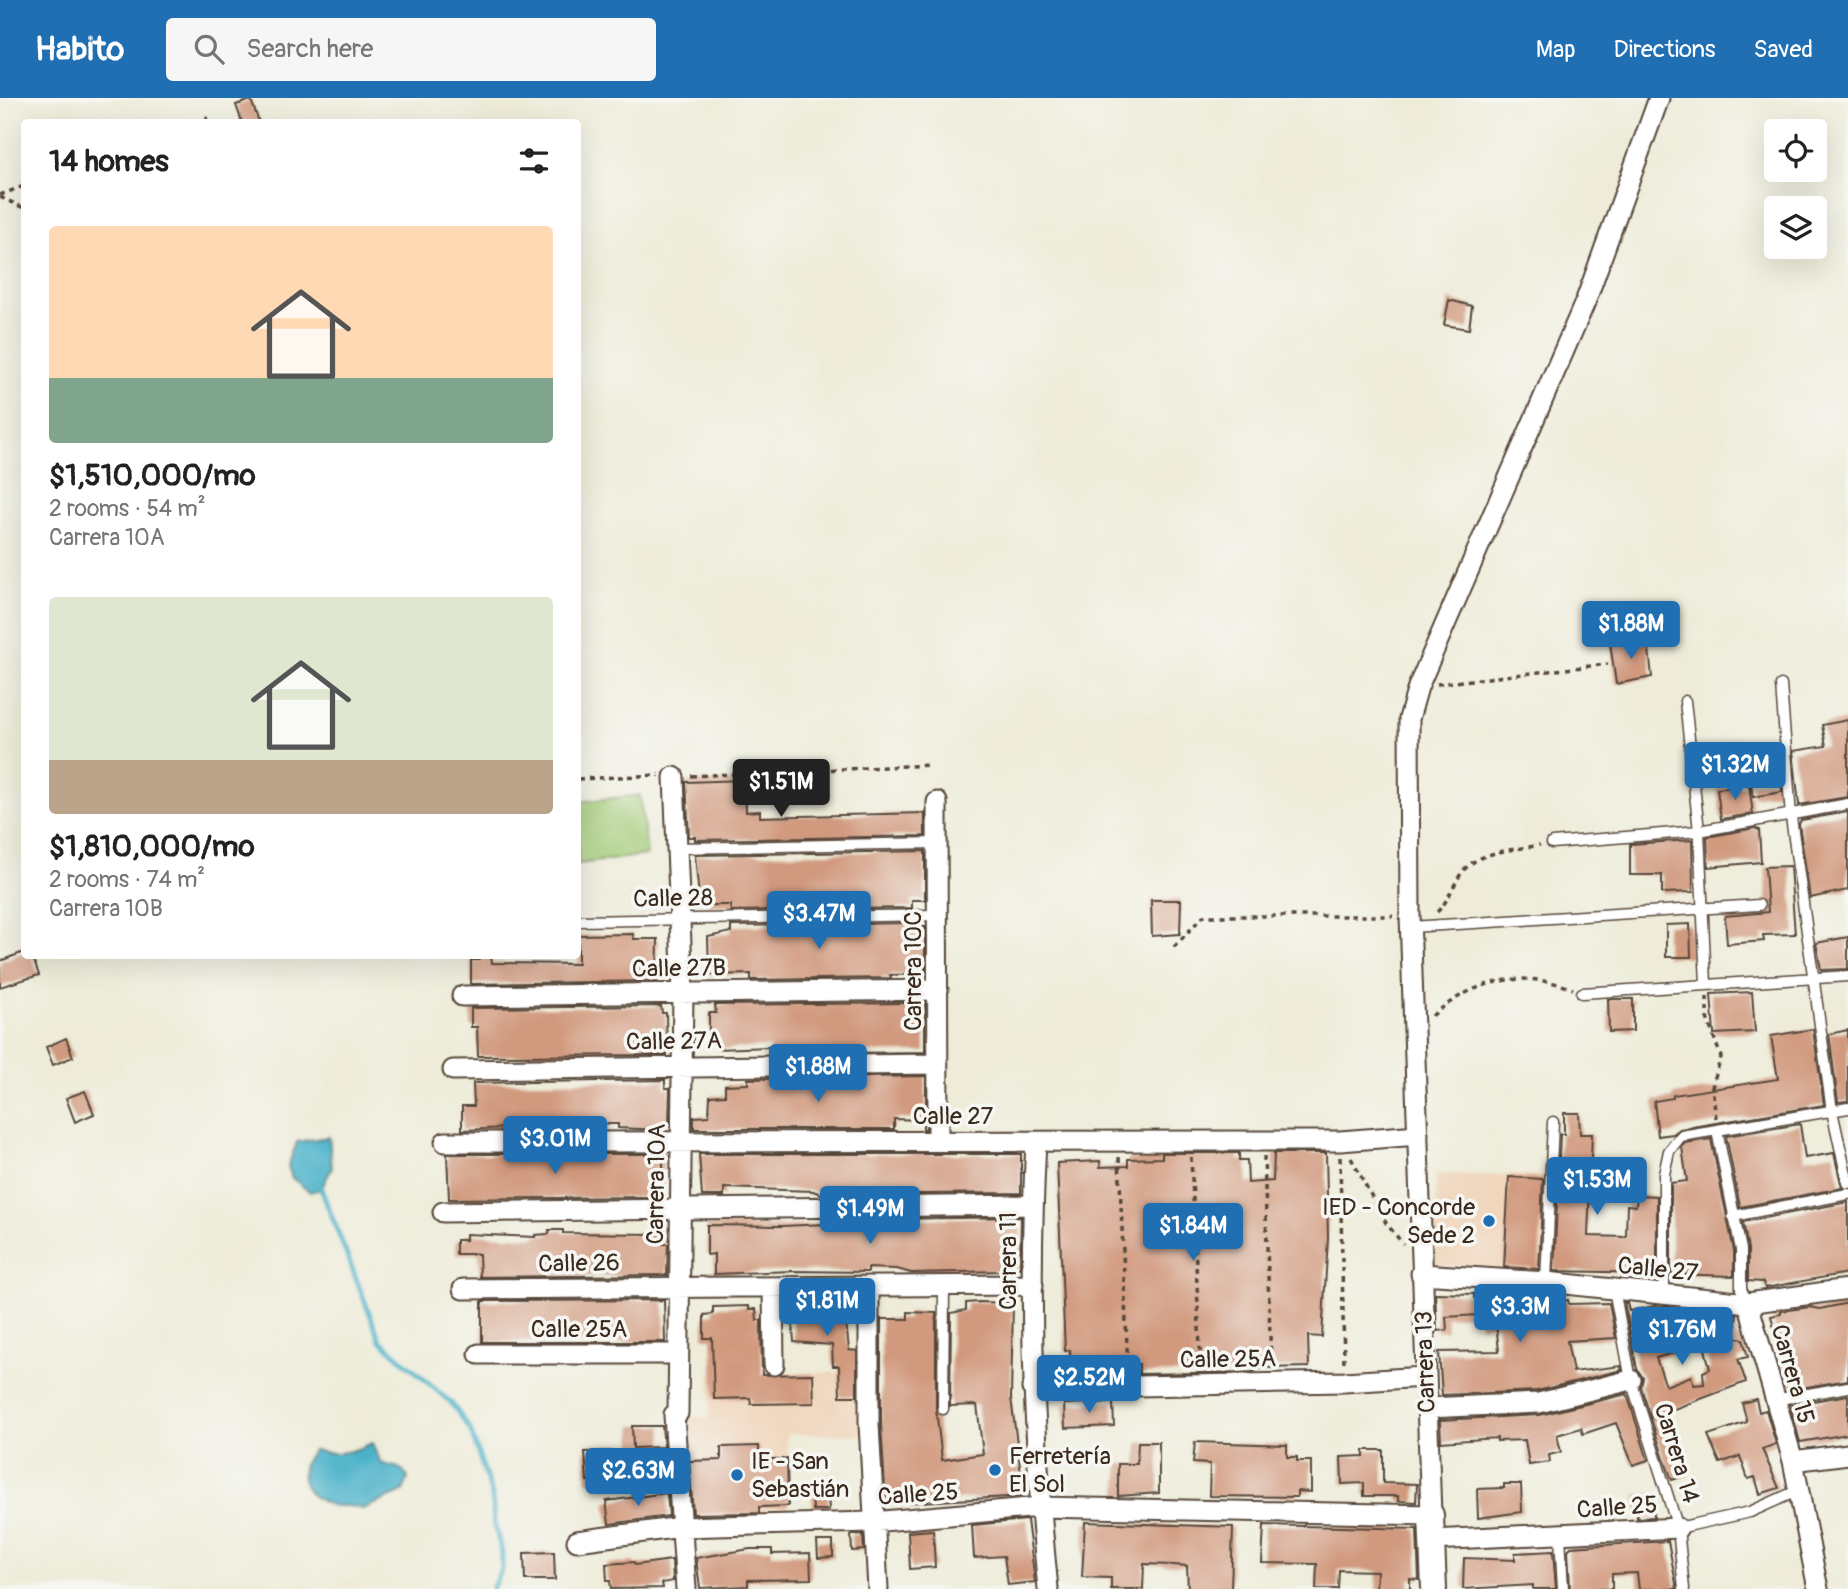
<!DOCTYPE html>
<meta charset="utf-8">
<style>
:root{--surface:#fff;--page:#f6f6f6;--text:#222;--muted:#767676;--accent:#1f6fb2}
body{margin:0;font-family:Pangolin,sans-serif;background:var(--page);color:var(--text);height:100vh;display:flex;flex-direction:column;font-size:26px;white-space:nowrap}
*{box-sizing:border-box;margin:0}
p{font-size:23px;color:var(--muted)}
.icon{flex:none;width:38px;height:38px;fill:none;stroke:currentColor;stroke-width:2;stroke-linecap:round;stroke-linejoin:round}
.map{position:relative;flex:1;overflow:hidden}
.side{position:absolute;left:21px;top:21px;width:560px;height:840px;display:flex;flex-direction:column;background:var(--surface);border-radius:7px;box-shadow:0 7px 28px #0002}
.side>*{flex:none}
.controls{position:absolute;left:1764px;top:21px;display:grid;gap:14px}
.controls a{display:grid;place-items:center;width:63px;height:63px;border-radius:7px;background:var(--surface);box-shadow:0 7px 28px #0002;font-size:35px}
.price{position:absolute;translate:-50% -60px;padding:0 16px;border-radius:7px;background:var(--accent);color:#fff;font-size:23px;line-height:46px;filter:drop-shadow(0 2px 4px #0008)}
.price::after{content:'';position:absolute;left:50%;top:42px;width:21px;height:16px;margin-left:-10px;background:inherit;clip-path:polygon(0 0,100% 0,50% 100%)}
.price.selected{background:#222;color:#fff}
ul{padding:0;list-style:none}
li{display:grid;align-content:center;gap:14px;height:371px;padding:0 28px}
li span{display:grid;place-items:center;height:217px;border-radius:7px;color:#555}
li>.icon{margin-inline-start:auto}
span .icon{width:126px;height:126px;fill:#fffc;stroke-width:1}
li b{font-size:30px}
h2{display:flex;justify-content:space-between;align-items:center;height:84px;padding:0 28px;font-size:30px}
header{display:flex;align-items:center;gap:42px;box-sizing:border-box;height:98px;padding:0 35px;background:var(--accent);color:#fff}
header strong{font-size:33px}
nav{display:flex;gap:38px;margin-inline-start:auto;font-size:24px}
.search{width:490px;height:63px;background:var(--page);display:flex;align-items:center;gap:18px;box-sizing:border-box;padding:0 24px;border-radius:7px;color:var(--muted);font-size:26px}
.map>svg:first-child{display:block}
.built{fill:#f0d6bc}
.green{fill:#a1ca75;stroke:#6e7a4a;stroke-width:2}
.water{fill:#4bb2c9;stroke:#436e74;stroke-width:2}
.lines{fill:none;stroke-linecap:round;stroke-linejoin:round}
.stream{stroke:#4bb2c9;stroke-width:5}
.building{fill:#d19a7e}
.service-casing{stroke:#56473a;stroke-width:13}
.minor-casing{stroke:#56473a;stroke-width:23}
.tertiary-casing{stroke:#56473a;stroke-width:28}
.path{stroke:#56473a;stroke-width:3.5;stroke-dasharray:5 5;stroke-linecap:butt}
.service{stroke:#fff;stroke-width:10}
.minor{stroke:#fff;stroke-width:19}
.tertiary{stroke:#fff;stroke-width:24}
.poi-dot{fill:#1f6fb2;stroke:#f6f6f2;stroke-width:2.5}
.labels{text-anchor:middle;stroke-width:7;stroke-linejoin:round;paint-order:stroke}
.street-label{font-size:24px;fill:#3b2a1e;stroke:#f6f6f2}
.poi-label{font-size:24px;fill:#3b2a1e;stroke:#f6f6f2;text-anchor:start}
</style>
<header>
<strong>Habito</strong>
<div class="search"><svg class="icon" aria-label="search" viewBox="0 0 24 24"><circle cx="10" cy="10" r="6"/><path d="M15 15l6 6"/></svg>Search here</div>
<nav><a>Map</a><a>Directions</a><a>Saved</a></nav>
</header>
<div class="map">
<svg width="1848" height="1491" viewBox="0 0 1848 1491">
<rect width="100%" height="100%" fill="#f6f6f2"/>
<filter id="ink" filterUnits="userSpaceOnUse"><feTurbulence type="fractalNoise" baseFrequency=".0143" numOctaves="2"/><feDisplacementMap in="SourceGraphic" scale="14" xChannelSelector="R" yChannelSelector="G"/><feConvolveMatrix kernelMatrix="1 2 1 2 8 2 1 2 1" color-interpolation-filters="sRGB"/></filter>
<filter id="wash" filterUnits="userSpaceOnUse"><feTurbulence type="fractalNoise" baseFrequency=".00686" numOctaves="4" result="noise"/><feDisplacementMap in="SourceGraphic" scale="28" xChannelSelector="R" yChannelSelector="G"/><feGaussianBlur stdDeviation="1.57" result="paint"/><feColorMatrix in="noise" values="0 0 0 0 0 0 0 0 0 0 0 0 0 0 0 0 0 1.4 0 .05"/><feComposite in="paint" operator="in"/></filter>
<g filter="url(#wash)">
<rect width="100%" height="100%" fill="#eeecd9"/>
<!-- built -->
<path class="built" d="M 1436,1076 L 1546,1078 L 1542,1174 L 1433,1167 Z
M 864,1274 L 864,1337 L 787,1336 L 789,1417 L 688,1424 L 682,1317 L 710,1320 L 710,1276 Z"/>
<!-- green -->
<path class="green" d="M 640,697 L 647,757 L 578,766 L 578,704 Z"/>
<!-- water -->
<path class="water" d="M 329,1039 L 332,1070 L 321,1091 L 310,1094 L 292,1080 L 288,1068 L 297,1044 Z
M 372,1345 L 381,1365 C 394,1371 400,1365 408,1380 L 403,1394 L 363,1411 C 348,1405 341,1410 331,1407 C 303,1398 293,1374 313,1352 C 336,1358 351,1355 372,1345 Z"/>
<g class="lines">
<!-- stream -->
<path class="stream" d="M 321,1091 L 380,1242 L 451,1305 L 470,1331 L 492,1397 L 494,1425 L 502,1455 L 502,1470 L 492,1491"/>
</g>
<g id="blocks">
<!-- building -->
<path class="building" d="M 251,2 L 259,24 L 242,24 L 236,7 Z
M 1449,202 L 1472,208 L 1469,231 L 1444,227 Z
M 1648,542 L 1652,579 L 1616,586 L 1610,545 Z
M 1848,622 L 1848,699 L 1799,707 L 1793,653 L 1826,648 L 1822,627 Z
M 1781,681 L 1782,694 L 1753,699 L 1751,686 Z
M 745,682 L 746,714 L 760,713 L 760,719 L 925,715 L 925,738 L 695,742 L 695,739 L 689,739 L 686,684 Z
M 1749,687 L 1753,716 L 1721,721 L 1717,691 Z
M 1848,714 L 1848,792 L 1810,800 L 1799,726 L 1801,722 Z
M 1755,730 L 1759,732 L 1761,764 L 1708,769 L 1707,739 Z
M 1692,742 L 1693,794 L 1662,795 L 1662,777 L 1630,777 L 1630,746 Z
M 925,753 L 925,802 L 912,802 L 912,810 L 731,813 L 730,807 L 708,807 L 708,799 L 699,799 L 695,757 Z
M 1790,768 L 1795,836 L 1763,837 L 1764,843 L 1727,846 L 1725,818 L 1768,814 L 1765,769 Z
M 1151,802 L 1181,802 L 1180,836 L 1152,838 Z
M 913,825 L 913,829 L 925,829 L 925,876 L 890,877 L 891,880 L 751,882 L 751,876 L 709,877 L 708,839 L 731,834 L 731,828 Z
M 1690,826 L 1691,859 L 1666,859 L 1666,827 Z
M 633,836 L 634,841 L 658,841 L 657,883 L 471,886 L 471,862 L 479,862 L 479,858 L 491,858 L 492,865 L 578,866 L 578,837 Z
M 1848,839 L 1848,871 L 1821,872 L 1816,845 Z
M 24,854 L 24,858 L 32,858 L 39,877 L 0,889 L 0,863 Z
M 1752,894 L 1755,934 L 1714,936 L 1711,896 Z
M 1608,901 L 1633,901 L 1633,933 L 1609,934 Z
M 915,905 L 925,905 L 925,954 L 769,956 L 769,949 L 718,951 L 718,943 L 709,943 L 709,915 L 716,915 L 715,907 Z
M 661,908 L 662,915 L 666,915 L 667,957 L 478,958 L 477,929 L 471,929 L 471,910 Z
M 1813,931 L 1824,1007 L 1680,1031 L 1673,1036 L 1658,1038 L 1654,1003 L 1673,1000 L 1673,997 L 1778,981 L 1771,938 Z
M 1848,932 L 1848,1003 L 1838,1004 L 1829,936 Z
M 66,940 L 73,959 L 53,967 L 46,949 Z
M 926,978 L 926,1031 L 923,1031 L 923,1022 L 894,1021 L 894,1031 L 694,1031 L 694,1019 L 709,1018 L 710,998 L 725,997 L 725,987 L 748,986 L 748,981 Z
M 665,982 L 665,990 L 670,990 L 669,1028 L 662,1029 L 662,1032 L 618,1030 L 618,1026 L 563,1026 L 564,1032 L 549,1032 L 549,1028 L 462,1032 L 462,1008 L 474,1008 L 473,985 Z
M 85,993 L 94,1016 L 75,1024 L 66,1000 Z
M 1564,1015 L 1579,1015 L 1580,1036 L 1592,1036 L 1588,1138 L 1626,1139 L 1627,1107 L 1636,1108 L 1637,1097 L 1657,1098 L 1657,1175 L 1554,1173 L 1560,1036 L 1564,1036 Z
M 1800,1026 L 1805,1060 L 1834,1055 L 1842,1090 L 1740,1109 L 1726,1038 Z
M 1711,1041 L 1734,1153 L 1734,1178 L 1671,1176 L 1671,1085 L 1687,1083 L 1682,1049 L 1685,1045 Z
M 1162,1055 L 1239,1055 L 1239,1062 L 1247,1062 L 1248,1085 L 1273,1083 L 1274,1055 L 1326,1055 L 1328,1140 L 1322,1239 L 1308,1238 L 1309,1269 L 1262,1270 L 1252,1274 L 1139,1276 L 1139,1266 L 1089,1268 L 1089,1277 L 1071,1277 L 1070,1252 L 1065,1253 L 1057,1065 L 1100,1063 L 1100,1069 L 1128,1068 L 1128,1061 L 1162,1060 Z
M 447,1056 L 663,1056 L 663,1099 L 449,1101 Z
M 699,1056 L 1021,1056 L 1021,1095 L 824,1097 L 813,1093 L 724,1090 L 724,1098 L 702,1098 Z
M 1509,1079 L 1543,1081 L 1539,1171 L 1504,1169 Z
M 1848,1104 L 1848,1175 L 1765,1190 L 1763,1184 L 1748,1183 L 1748,1151 L 1743,1124 Z
M 1021,1119 L 1020,1170 L 1005,1170 L 1005,1173 L 911,1175 L 897,1171 L 868,1170 L 868,1174 L 792,1173 L 714,1176 L 714,1156 L 707,1157 L 707,1127 L 782,1128 L 826,1126 L 826,1122 Z
M 549,1132 L 563,1132 L 563,1135 L 654,1136 L 654,1139 L 663,1139 L 663,1146 L 668,1146 L 667,1177 L 480,1179 L 479,1156 L 456,1156 L 456,1142 L 466,1142 L 466,1136 L 535,1139 L 535,1137 L 549,1136 Z
M 1435,1195 L 1474,1196 L 1474,1200 L 1522,1195 L 1523,1211 L 1568,1202 L 1569,1206 L 1609,1205 L 1616,1240 L 1567,1243 L 1573,1274 L 1621,1268 L 1622,1272 L 1537,1293 L 1442,1297 L 1439,1254 L 1499,1253 L 1496,1226 L 1480,1228 L 1478,1217 L 1446,1219 L 1447,1232 L 1437,1233 Z
M 791,1201 L 812,1202 L 812,1208 L 838,1208 L 838,1214 L 845,1214 L 849,1252 L 857,1253 L 857,1298 L 840,1298 L 839,1268 L 833,1268 L 832,1247 L 794,1244 Z
M 664,1202 L 665,1244 L 482,1244 L 482,1203 Z
M 979,1204 L 1013,1205 L 1011,1300 L 1024,1398 L 886,1406 L 881,1326 L 881,1221 L 908,1221 L 908,1214 L 936,1215 L 936,1311 L 942,1362 L 983,1356 L 977,1307 L 950,1308 L 951,1215 L 966,1212 L 966,1205 Z
M 1624,1204 L 1627,1205 L 1629,1213 L 1654,1208 L 1673,1210 L 1684,1252 L 1656,1260 L 1666,1288 L 1691,1278 L 1694,1287 L 1704,1286 L 1703,1274 L 1710,1271 L 1704,1247 L 1700,1248 L 1697,1212 L 1737,1216 L 1734,1239 L 1743,1241 L 1748,1259 L 1738,1261 L 1746,1284 L 1666,1314 L 1687,1377 L 1672,1382 L 1664,1361 L 1641,1289 L 1643,1280 L 1637,1271 Z
M 1848,1205 L 1848,1282 L 1789,1292 L 1771,1218 L 1781,1216 L 1781,1213 L 1810,1209 L 1820,1211 Z
M 749,1208 L 749,1212 L 756,1211 L 757,1222 L 761,1222 L 762,1277 L 813,1276 L 814,1305 L 751,1306 L 750,1300 L 714,1301 L 712,1240 L 704,1240 L 704,1217 L 713,1216 L 713,1209 Z
M 1627,1296 L 1648,1362 L 1633,1367 L 1616,1325 L 1583,1336 L 1581,1330 L 1557,1337 L 1561,1354 L 1549,1357 L 1550,1364 L 1529,1367 L 1525,1342 L 1497,1343 L 1497,1340 L 1441,1344 L 1440,1322 L 1540,1317 Z
M 1848,1297 L 1848,1336 L 1800,1344 L 1790,1307 Z
M 1756,1301 L 1759,1314 L 1766,1312 L 1776,1346 L 1762,1351 L 1779,1390 L 1760,1396 L 1755,1379 L 1748,1381 L 1740,1358 L 1720,1365 L 1708,1337 L 1747,1324 L 1742,1305 Z
M 1113,1304 L 1114,1328 L 1065,1330 L 1064,1306 Z
M 632,1328 L 662,1328 L 664,1349 L 633,1350 Z
M 1138,1344 L 1159,1344 L 1159,1395 L 1118,1398 L 1118,1366 L 1137,1366 Z
M 1195,1344 L 1287,1347 L 1287,1359 L 1297,1359 L 1297,1363 L 1311,1363 L 1311,1394 L 1297,1393 L 1297,1399 L 1209,1398 L 1210,1366 L 1193,1365 Z
M 759,1348 L 759,1361 L 787,1361 L 788,1408 L 759,1409 L 759,1415 L 693,1416 L 689,1363 L 721,1362 L 721,1349 Z
M 1364,1352 L 1383,1352 L 1383,1385 L 1417,1386 L 1416,1404 L 1398,1403 L 1398,1398 L 1364,1398 L 1364,1385 L 1342,1386 L 1341,1359 L 1364,1358 Z
M 613,1353 L 614,1382 L 587,1383 L 585,1354 Z
M 1504,1386 L 1521,1386 L 1522,1414 L 1478,1420 L 1477,1391 L 1504,1390 Z
M 667,1395 L 669,1418 L 609,1426 L 606,1403 Z
M 828,1396 L 829,1412 L 813,1412 L 812,1397 Z
M 1653,1396 L 1654,1419 L 1637,1420 L 1636,1397 Z
M 1027,1422 L 1035,1484 L 1008,1487 L 1004,1458 L 974,1460 L 972,1427 Z
M 1085,1424 L 1233,1429 L 1231,1491 L 1188,1491 L 1187,1468 L 1173,1467 L 1144,1466 L 1143,1491 L 1111,1491 L 1111,1480 L 1082,1479 Z
M 1264,1427 L 1417,1431 L 1419,1482 L 1410,1481 L 1410,1491 L 1376,1491 L 1377,1473 L 1339,1472 L 1338,1491 L 1316,1491 L 1317,1466 L 1262,1465 Z
M 933,1432 L 935,1469 L 910,1471 L 908,1434 Z
M 863,1436 L 864,1452 L 852,1453 L 851,1437 Z
M 817,1443 L 833,1443 L 833,1459 L 818,1460 Z
M 1668,1443 L 1677,1491 L 1639,1491 L 1637,1475 L 1612,1476 L 1612,1491 L 1570,1491 L 1568,1452 L 1571,1449 Z
M 750,1451 L 772,1451 L 772,1456 L 810,1455 L 811,1481 L 748,1482 L 748,1488 L 700,1490 L 696,1460 Z
M 1553,1453 L 1556,1491 L 1533,1491 L 1533,1487 L 1463,1491 L 1464,1460 L 1515,1462 L 1515,1455 Z
M 554,1454 L 555,1482 L 525,1482 L 524,1455 Z
M 672,1462 L 673,1483 L 662,1485 L 663,1490 L 611,1491 L 610,1483 L 607,1483 L 606,1466 L 634,1464 L 635,1467 Z"/>
</g>
</g>
<g filter="url(#ink)">
<use href="#blocks" fill-opacity="0" stroke="#56473a" stroke-width="2"/>
<g class="lines">
<!-- service casing -->
<g class="service-casing">
<path id="service" d="M 1781,587 L 1791,719 L 1832,1013 L 1848,1085
M 1685,603 L 1699,733 L 1706,886
M 1552,745 L 1699,733 L 1848,706
M 676,750 L 937,745
M 578,823 L 938,817
M 1410,829 L 1759,807
M 1582,895 L 1848,878
M 1717,1033 L 1741,1152 L 1741,1191 L 1747,1204
M 1733,1118 L 1848,1096
M 1546,1184 L 1553,1024
M 1614,1191 L 1631,1282 L 1678,1430 L 1684,1491
M 1664,1197 L 1664,1076 L 1669,1053 L 1681,1038 L 1848,1010
M 1774,1302 L 1848,1289
M 943,1311 L 944,1190
M 1678,1430 L 1750,1414 L 1799,1392
M 1560,1438 L 1563,1491"/>
</g>
<!-- minor casing -->
<g class="minor-casing">
<path id="minor" d="M 674,679 L 683,894 L 678,1315 L 674,1317 L 686,1491
M 937,704 L 938,1043
M 462,898 L 938,892
M 453,972 L 937,966
M 445,1044 L 1340,1043 L 1418,1037
M 1036,1044 C 1028,1193 1033,1342 1048,1491
M 443,1114 L 1032,1107
M 1421,1176 L 1546,1184 L 1748,1205 L 1848,1191
M 869,1188 L 869,1326 L 878,1491
M 773,1189 L 774,1267
M 463,1191 L 1033,1187
M 1748,1205 L 1793,1363 L 1818,1491
M 479,1256 L 678,1256
M 1032,1290 L 1344,1284 L 1424,1279
M 1427,1310 L 1539,1305 L 1631,1282
M 1793,1363 L 1848,1356
M 1432,1442 L 1678,1430
M 577,1443 L 681,1429 L 872,1424 L 1040,1409 L 1431,1417 L 1410,818 L 1409,621 L 1418,589 L 1586,202 L 1659,0"/>
</g>
<!-- tertiary casing -->
<g class="tertiary-casing">
<path id="tertiary" d="M 1431,1417 L 1434,1491"/>
</g>
<!-- path -->
<path class="path" d="M 196,24 L 208,20
M 0,97 L 24,88
M 0,99 L 24,110
M 1437,586 L 1608,566
M 691,678 L 930,667
M 578,681 L 659,677
M 1437,814 C 1449,803 1453,786 1463,773 C 1480,752 1517,752 1540,747
M 1174,849 L 1203,818 L 1393,818
M 1707,899 L 1707,920 L 1721,959 L 1712,989 L 1716,1020
M 1432,918 C 1474,882 1521,871 1573,891
M 1264,1058 L 1271,1267
M 1119,1059 L 1128,1272
M 1191,1059 L 1201,1272
M 1340,1059 L 1344,1268
M 1351,1060 L 1386,1125 L 1403,1146"/>
<!-- service -->
<use href="#service" class="service"/>
<!-- minor -->
<use href="#minor" class="minor"/>
<!-- tertiary -->
<use href="#tertiary" class="tertiary"/>
</g>
</g>
<!-- markers -->
<g class="poi-dot">
<circle cx="1489" cy="1123" r="7"/>
<circle cx="995" cy="1372" r="7"/>
<circle cx="737" cy="1377" r="7"/>
</g>
<g class="labels">
<!-- street labels -->
<g class="street-label">
<text transform="translate(673 800) rotate(-1)" y="8">Calle 28</text>
<text transform="translate(679 870) rotate(-1)" y="8">Calle 27B</text>
<text transform="translate(913 873) rotate(-90)" y="8">Carrera 10C</text>
<text transform="translate(674 943) rotate(-1)" y="8">Calle 27A</text>
<text x="953" y="1026">Calle 27</text>
<text transform="translate(656 1086) rotate(-89)" y="8">Carrera 10A</text>
<text transform="translate(1008 1163) rotate(-90)" y="8">Carrera 11</text>
<text transform="translate(579 1165) rotate(-1)" y="8">Calle 26</text>
<text transform="translate(1658 1171) rotate(6)" y="8">Calle 27</text>
<text x="579" y="1239">Calle 25A</text>
<text transform="translate(1228 1261) rotate(-1)" y="8">Calle 25A</text>
<text transform="translate(1425 1264) rotate(-92)" y="8">Carrera 13</text>
<text transform="translate(1793 1276) rotate(74)" y="8">Carrera 15</text>
<text transform="translate(1677 1355) rotate(73)" y="8">Carrera 14</text>
<text transform="translate(918 1396) rotate(-4)" y="8">Calle 25</text>
<text transform="translate(1617 1409) rotate(-4)" y="8">Calle 25</text>
</g>
<!-- poi labels -->
<g class="poi-label">
<text x="1475" y="1117" text-anchor="end">IED - Concorde<tspan x="1475" dy="28">Sede 2</tspan></text>
<text x="1009" y="1366">Ferretería<tspan x="1009" dy="28">El Sol</tspan></text>
<text x="751" y="1371">IE - San<tspan x="751" dy="28">Sebastián</tspan></text>
</g>
</g>
</svg>
<div class="controls">
<a><svg class="icon" aria-label="locate" viewBox="0 0 24 24"><circle cx="12" cy="12" r="6"/><path d="M12 2v4M12 18v4M2 12h4M18 12h4"/></svg></a>
<a><svg class="icon" aria-label="layers" viewBox="0 0 24 24"><path d="M12 4l9 5-9 5-9-5zM3 14l9 5 9-5"/></svg></a>
</div>
<b class="price" style="left:1631px;top:563px">$1.88M</b>
<b class="price" style="left:1735px;top:704px">$1.32M</b>
<b class="price selected" style="left:781px;top:721px">$1.51M</b>
<b class="price" style="left:819px;top:853px">$3.47M</b>
<b class="price" style="left:818px;top:1006px">$1.88M</b>
<b class="price" style="left:555px;top:1078px">$3.01M</b>
<b class="price" style="left:1597px;top:1119px">$1.53M</b>
<b class="price" style="left:870px;top:1148px">$1.49M</b>
<b class="price" style="left:1193px;top:1165px">$1.84M</b>
<b class="price" style="left:827px;top:1240px">$1.81M</b>
<b class="price" style="left:1520px;top:1246px">$3.3M</b>
<b class="price" style="left:1682px;top:1269px">$1.76M</b>
<b class="price" style="left:1089px;top:1317px">$2.52M</b>
<b class="price" style="left:638px;top:1410px">$2.63M</b>
<section class="side">
<h2>14 homes<svg class="icon" aria-label="filters" viewBox="0 0 24 24"><path d="M4 7h16M4 17h16"/><circle cx="9" cy="7" r="2"/><circle cx="15" cy="17" r="2"/></svg></h2>
<ul>
<li><span style="background:linear-gradient(#ffd9b3 70%,#7fa58c 0)"><svg class="icon" aria-label="home" viewBox="0 0 24 24"><path d="M3 11l9-7 9 7M6 9v11h12V9"/></svg></span><div><b>$1,510,000/mo</b><p>2 rooms · 54 m²</p><p>Carrera 10A</p></div></li>
<li><span style="background:linear-gradient(#dfe7d0 75%,#b9a48a 0)"><svg class="icon" aria-label="home" viewBox="0 0 24 24"><path d="M3 11l9-7 9 7M6 9v11h12V9"/></svg></span><div><b>$1,810,000/mo</b><p>2 rooms · 74 m²</p><p>Carrera 10B</p></div></li>
</ul>
</section>
</div>
